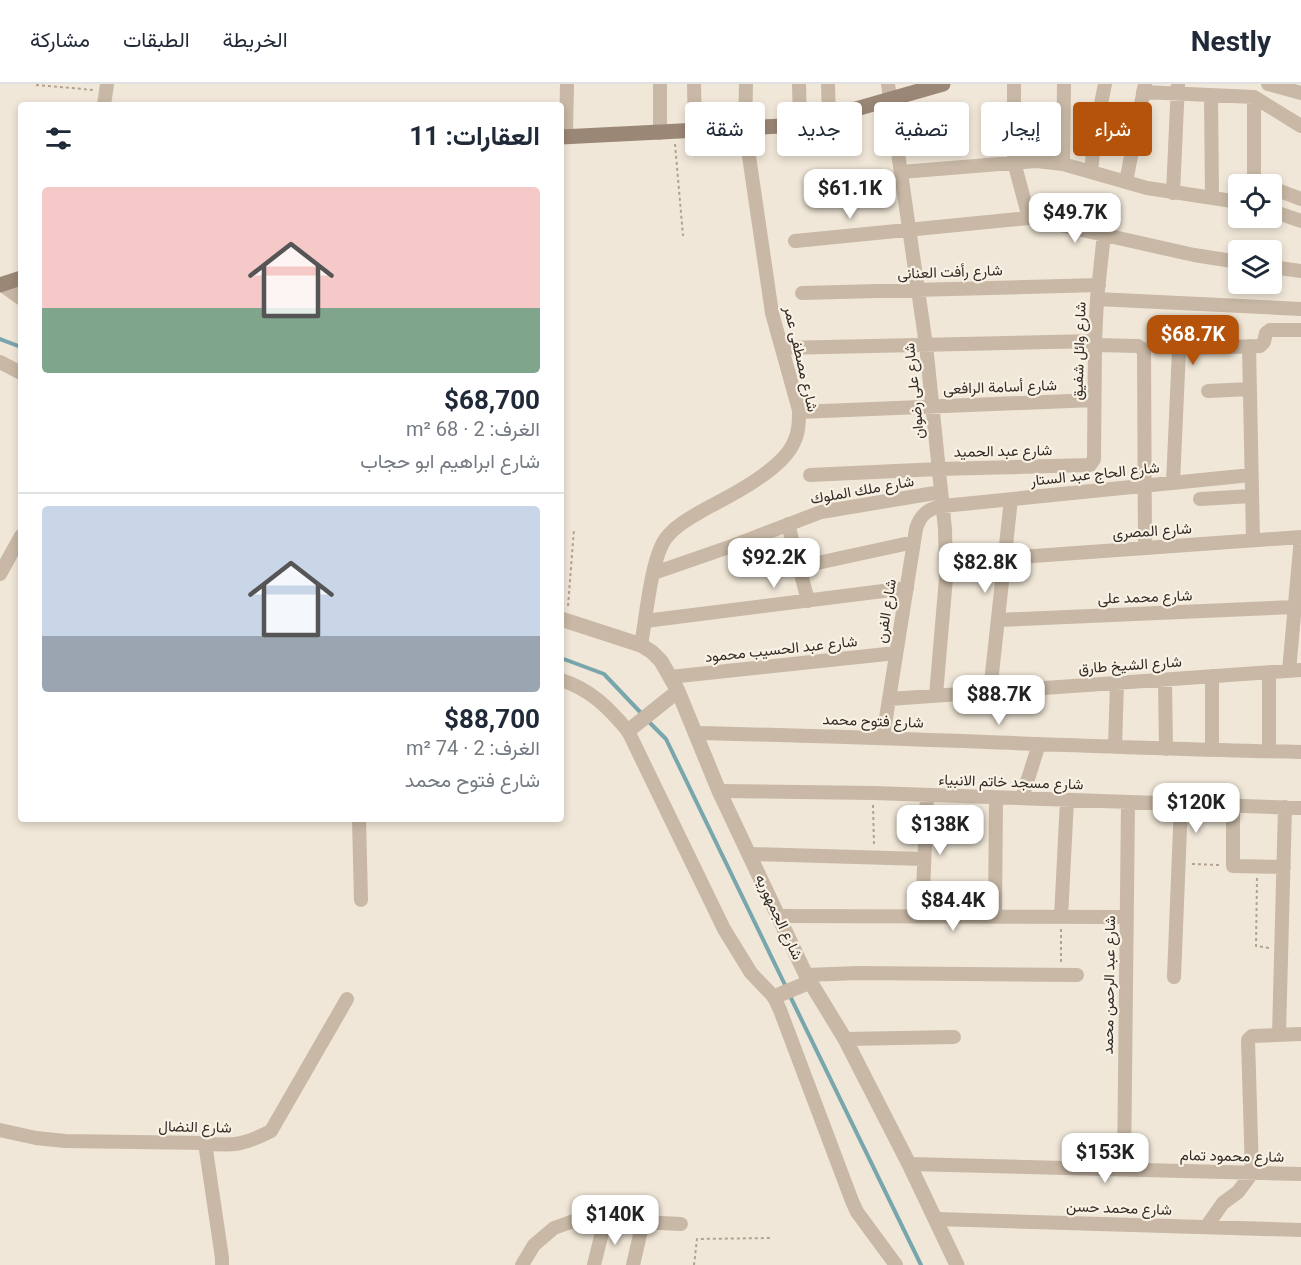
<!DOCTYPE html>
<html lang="ar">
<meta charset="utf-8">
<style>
:root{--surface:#fff;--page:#f2f2f3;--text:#1f2937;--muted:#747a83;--line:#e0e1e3;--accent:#b45309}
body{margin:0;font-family:Roboto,Vazirmatn,sans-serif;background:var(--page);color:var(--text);direction:rtl;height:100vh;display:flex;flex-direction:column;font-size:22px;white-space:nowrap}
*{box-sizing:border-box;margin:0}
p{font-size:20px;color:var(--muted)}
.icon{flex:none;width:33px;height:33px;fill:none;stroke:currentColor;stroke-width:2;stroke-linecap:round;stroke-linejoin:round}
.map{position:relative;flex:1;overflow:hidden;direction:ltr}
.panel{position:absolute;left:18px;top:18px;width:546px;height:720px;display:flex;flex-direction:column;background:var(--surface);border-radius:6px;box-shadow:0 3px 9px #0003;direction:rtl}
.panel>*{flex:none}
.top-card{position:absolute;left:582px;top:18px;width:570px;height:54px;direction:rtl;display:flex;gap:12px}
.buttons{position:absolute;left:1228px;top:90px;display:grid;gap:12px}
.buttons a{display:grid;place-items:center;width:54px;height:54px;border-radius:6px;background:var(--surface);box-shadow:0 3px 9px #0003;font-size:30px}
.price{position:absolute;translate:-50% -51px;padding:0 14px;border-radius:12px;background:#fff;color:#222;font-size:20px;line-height:39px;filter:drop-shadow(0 2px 3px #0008)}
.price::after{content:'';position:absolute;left:50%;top:36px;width:18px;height:14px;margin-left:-9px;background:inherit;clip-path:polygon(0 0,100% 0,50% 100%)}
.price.on{background:var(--accent);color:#fff}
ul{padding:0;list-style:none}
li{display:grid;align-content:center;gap:12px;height:318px;padding:0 24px}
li+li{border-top:2px solid var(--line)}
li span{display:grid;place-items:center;height:186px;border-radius:6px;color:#555}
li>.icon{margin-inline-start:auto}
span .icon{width:108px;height:108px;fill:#fffc;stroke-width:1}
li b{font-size:26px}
h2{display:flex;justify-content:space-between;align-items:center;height:72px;padding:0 24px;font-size:26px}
.tag{padding:0 21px;border-radius:6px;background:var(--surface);box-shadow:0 3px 9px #0003;font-size:21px;line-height:54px}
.tag.on{background:var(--accent);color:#fff}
header{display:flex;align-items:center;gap:36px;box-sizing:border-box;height:84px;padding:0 30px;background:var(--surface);border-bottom:2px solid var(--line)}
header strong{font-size:28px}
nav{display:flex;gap:33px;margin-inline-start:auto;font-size:21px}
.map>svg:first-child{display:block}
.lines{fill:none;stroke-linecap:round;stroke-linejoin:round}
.stream{stroke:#78a6ac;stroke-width:4}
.path{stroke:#b3a28f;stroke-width:2;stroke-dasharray:3 3;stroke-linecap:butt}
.minor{stroke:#c8b8a5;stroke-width:14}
.tertiary{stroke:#c8b8a5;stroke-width:15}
.secondary{stroke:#9b8776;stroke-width:15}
.labels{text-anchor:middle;stroke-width:4.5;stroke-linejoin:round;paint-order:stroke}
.street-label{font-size:15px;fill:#332b26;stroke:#f8f1e4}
</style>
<header>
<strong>Nestly</strong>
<nav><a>الخريطة</a><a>الطبقات</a><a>مشاركة</a></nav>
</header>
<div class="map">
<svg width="1301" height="1181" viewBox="0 0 1301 1181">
<rect width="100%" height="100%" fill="#f0e7d8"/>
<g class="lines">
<!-- stream -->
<path class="stream" d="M 0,255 L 21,263
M 561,574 L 604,590 L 642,630
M 647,636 L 666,655 L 787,905
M 790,912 L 921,1181"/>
<!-- path -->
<path class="path" d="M 36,1 L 94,6
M 675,60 L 683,152
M 568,522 L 574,445
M 873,721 L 874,761
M 1192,780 L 1219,781
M 1257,794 L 1256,862 L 1269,864
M 1061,878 L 1061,844
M 694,1181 L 697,1155 L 772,1154"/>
<!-- minor -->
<path class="minor" d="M 660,0 L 660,49
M 694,0 L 695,47
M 799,0 L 800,41
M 828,0 L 829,33
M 888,0 L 926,261 L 945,445 L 946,494 L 936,611
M 1014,0 L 1014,78 L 1029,134
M 1268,0 L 1301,9
M 1143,8 L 1254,13 L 1301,42
M 1211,11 L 1212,114
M 1254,13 L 1254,93 L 1256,98 L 1262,100
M 104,21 L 107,0
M 566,52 L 567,0
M 1063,80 L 1064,0
M 901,88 L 1036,77 L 1063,80 L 1147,104 L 1239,118
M 1091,88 L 1095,50 L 1105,0
M 1126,98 L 1145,0
M 1272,104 L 1301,115
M 1173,109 L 1178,0
M 1272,127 L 1301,137
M 795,157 L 1029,134 L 1194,171 L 1239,178
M 1272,183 L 1301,187
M 802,209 L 1099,201
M 1097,215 L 1301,225
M 1095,261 L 1138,262 L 1144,266 L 1145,464
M 1249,262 L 1253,456
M 782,264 L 1095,257
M 0,278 L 21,289
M 1208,307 L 1250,305
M 799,328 L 1094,316
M 810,391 L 939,385 L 1090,381 L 1094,375 L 1095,257 L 1097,215 L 1104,150
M 1173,399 L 1179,266 L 1182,264 L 1260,262 L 1264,258 L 1266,249 L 1270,246 L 1301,246
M 1200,415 L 1252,412
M 788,440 L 808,517
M 1005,474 L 1301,453
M 799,483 L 914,458
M 654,489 L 732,462 L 821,428 L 941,408
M 0,490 L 21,452
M 998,536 L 1295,523
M 645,537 L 907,504
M 641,561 C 646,535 651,474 666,454 C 677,440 692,433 707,424 C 732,411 783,385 794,358 C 799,348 799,337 799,326 L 772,229 L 745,45 L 746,0
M 1289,587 L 1301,453
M 670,593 L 896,569
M 561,596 C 590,605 609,624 628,647 L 724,845 L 751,889 L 774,913 L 780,926 L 852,1117 L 857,1128 L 896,1181
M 1165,596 L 1166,665
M 990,608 L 1011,415
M 889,615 L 1301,586
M 696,649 C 898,653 1099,664 1301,668
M 883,653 L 916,445 C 920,431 928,424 943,422 L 1251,391
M 1115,663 L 1117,599
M 1212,666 L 1212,592
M 1269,667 L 1269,588
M 719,707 L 874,709 L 1301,724
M 1022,714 L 1039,660
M 1233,722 L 1233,782 L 1284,783
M 359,735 L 361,816
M 749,770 L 924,775
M 779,832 L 1127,833
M 922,832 L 927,711
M 995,832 L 996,714
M 1061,833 L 1067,716
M 806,891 L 859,889 L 1077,891
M 1174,893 L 1181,720
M 1279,950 L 1285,723
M 845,955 L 954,953
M 0,1046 L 36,1054 L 65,1057 L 205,1059 C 233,1063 246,1060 271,1047 L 347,915
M 205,1059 L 222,1174 L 222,1181
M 909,1080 L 1301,1090
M 1124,1085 L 1128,718
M 936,1135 L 1301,1146
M 1206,1143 L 1223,1119 L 1238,1108 L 1252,1089 L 1248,956 L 1252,952 L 1301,950
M 522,1181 L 534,1161 L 554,1144 L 579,1135 L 681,1140
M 594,1181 L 605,1136
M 633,1181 L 643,1138"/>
<!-- tertiary -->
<path class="tertiary" d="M 3,201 L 21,214
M 561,535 L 641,561 L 652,568 L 661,577 L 678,607 L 719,707 L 806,891 L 845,955 L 909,1080 L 957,1181
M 628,647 L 678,607
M 774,913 L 810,898"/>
<!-- secondary -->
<path class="secondary" d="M 561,53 L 800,41 L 943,0
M 0,201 L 21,194"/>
</g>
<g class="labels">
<!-- street labels -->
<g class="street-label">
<text transform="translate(950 188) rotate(-2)" y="5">شارع رأفت العنانى</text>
<text transform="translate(1079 267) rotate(-88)" y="5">شارع وائل شفيق</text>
<text transform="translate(801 275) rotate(77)" y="5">شارع مصطفى عمر</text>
<text transform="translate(1000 303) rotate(-2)" y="5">شارع أسامة الرافعى</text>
<text transform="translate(914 307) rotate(-96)" y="5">شارع على رضوان</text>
<text transform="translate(1003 367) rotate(-1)" y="5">شارع عبد الحميد</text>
<text transform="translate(1095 390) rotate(-6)" y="5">شارع الحاج عبد الستار</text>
<text transform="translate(862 406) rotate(-10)" y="5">شارع ملك الملوك</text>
<text transform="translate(1152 447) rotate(-4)" y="5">شارع المصرى</text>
<text transform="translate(1145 513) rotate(-2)" y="5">شارع محمد على</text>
<text transform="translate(886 527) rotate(-81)" y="5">شارع الفرن</text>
<text transform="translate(781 565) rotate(-6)" y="5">شارع عبد الحسيب محمود</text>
<text transform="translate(1130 581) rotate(-4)" y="5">شارع الشيخ طارق</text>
<text transform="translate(873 637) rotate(2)" y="5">شارع فتوح محمد</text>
<text transform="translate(1011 698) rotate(2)" y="5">شارع مسجد خاتم الانبياء</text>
<text transform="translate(779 833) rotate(65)" y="5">شارع الجمهوريه</text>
<text transform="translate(1109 901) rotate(-89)" y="5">شارع عبد الرحمن محمد</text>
<text transform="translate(195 1043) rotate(1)" y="5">شارع النضال</text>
<text transform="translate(1232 1072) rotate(1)" y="5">شارع محمود تمام</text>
<text transform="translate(1119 1124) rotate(2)" y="5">شارع محمد حسن</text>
</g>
</g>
</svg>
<div class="buttons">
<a><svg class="icon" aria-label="locate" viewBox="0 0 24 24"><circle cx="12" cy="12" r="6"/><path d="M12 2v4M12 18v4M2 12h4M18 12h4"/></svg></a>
<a><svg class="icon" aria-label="layers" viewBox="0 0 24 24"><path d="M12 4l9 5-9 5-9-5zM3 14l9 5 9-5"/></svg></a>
</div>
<b class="price" style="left:850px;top:136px">$61.1K</b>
<b class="price" style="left:1075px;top:160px">$49.7K</b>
<b class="price on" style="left:1193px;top:282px">$68.7K</b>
<b class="price" style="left:774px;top:505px">$92.2K</b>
<b class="price" style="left:985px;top:510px">$82.8K</b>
<b class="price" style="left:999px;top:642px">$88.7K</b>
<b class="price" style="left:1196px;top:750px">$120K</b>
<b class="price" style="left:940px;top:772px">$138K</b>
<b class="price" style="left:953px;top:848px">$84.4K</b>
<b class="price" style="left:1105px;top:1100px">$153K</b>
<b class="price" style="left:615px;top:1162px">$140K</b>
<div class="top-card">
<a class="tag on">شراء</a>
<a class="tag">إيجار</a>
<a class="tag">تصفية</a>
<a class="tag">جديد</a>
<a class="tag">شقة</a>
</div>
<section class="panel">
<h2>العقارات: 11<svg class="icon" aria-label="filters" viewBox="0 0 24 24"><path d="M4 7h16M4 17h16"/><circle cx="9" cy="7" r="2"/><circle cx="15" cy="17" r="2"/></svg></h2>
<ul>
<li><span style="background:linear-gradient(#f6c9c9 65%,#7fa58c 0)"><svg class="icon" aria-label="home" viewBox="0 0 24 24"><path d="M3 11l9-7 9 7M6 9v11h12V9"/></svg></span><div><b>$68,700</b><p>الغرف: 2 · 68 m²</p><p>شارع ابراهيم ابو حجاب</p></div></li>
<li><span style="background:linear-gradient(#c9d6e8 70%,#9aa5b1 0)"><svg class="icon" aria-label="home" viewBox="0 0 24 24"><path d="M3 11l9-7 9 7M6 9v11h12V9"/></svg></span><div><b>$88,700</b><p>الغرف: 2 · 74 m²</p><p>شارع فتوح محمد</p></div></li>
</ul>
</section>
</div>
